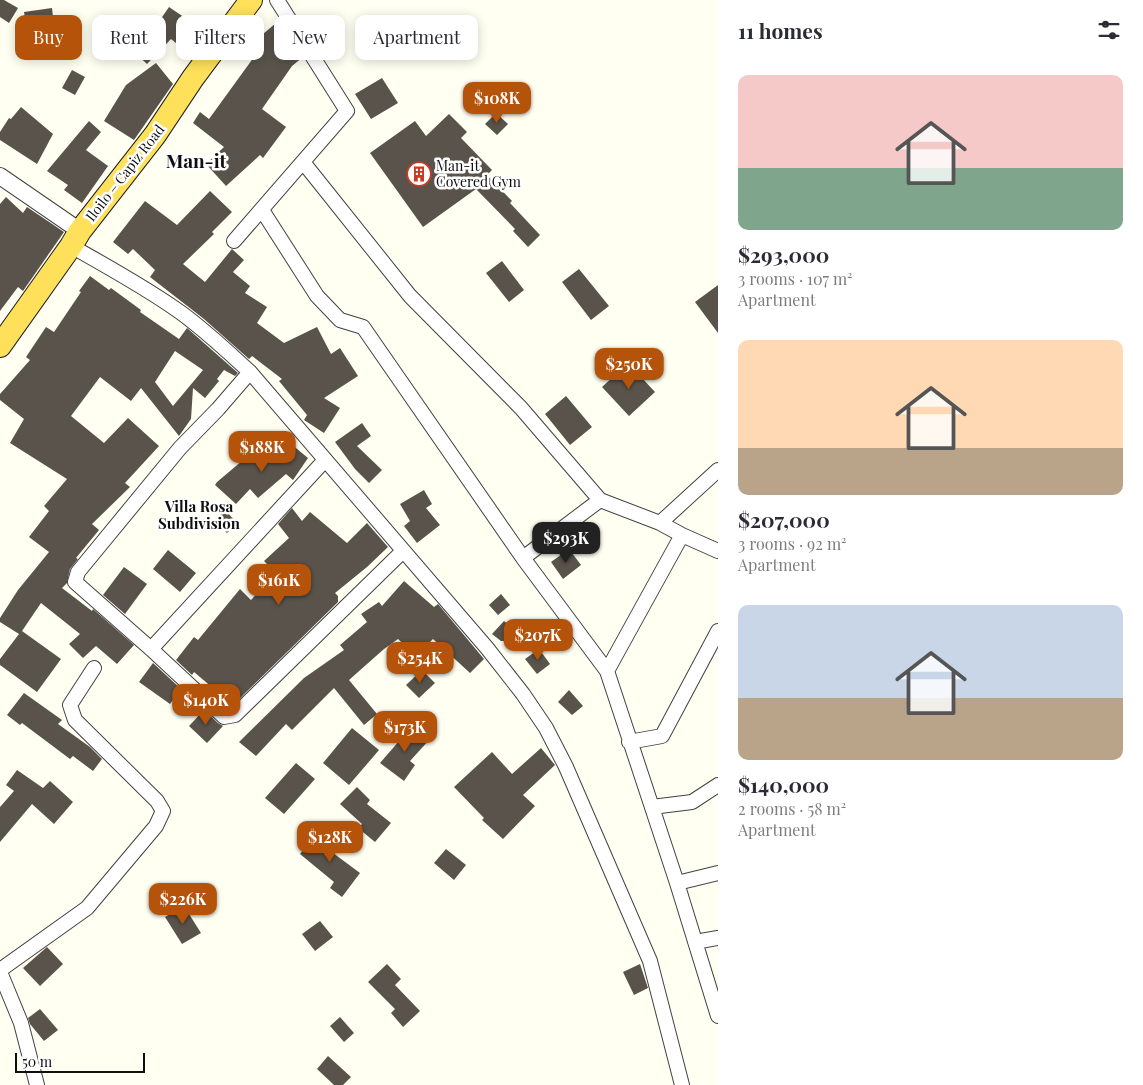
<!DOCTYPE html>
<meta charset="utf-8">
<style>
:root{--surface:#fff;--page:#f2f2f3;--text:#2b2b33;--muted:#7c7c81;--accent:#b45309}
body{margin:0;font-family:"Playfair Display",serif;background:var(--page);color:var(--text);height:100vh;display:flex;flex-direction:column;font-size:19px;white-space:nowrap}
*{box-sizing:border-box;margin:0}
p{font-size:16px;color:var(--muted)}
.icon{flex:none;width:28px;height:28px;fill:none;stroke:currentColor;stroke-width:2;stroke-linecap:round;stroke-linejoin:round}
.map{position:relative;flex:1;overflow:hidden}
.side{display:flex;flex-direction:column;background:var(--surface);width:425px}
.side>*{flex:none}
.top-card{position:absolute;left:15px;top:15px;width:475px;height:45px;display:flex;gap:10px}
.scale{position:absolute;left:15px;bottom:12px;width:130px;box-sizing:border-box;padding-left:5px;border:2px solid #0f0f0f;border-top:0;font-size:14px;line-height:18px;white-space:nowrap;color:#0f0f0f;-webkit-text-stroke:4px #fff;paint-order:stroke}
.price{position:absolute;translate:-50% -42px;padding:0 11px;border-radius:10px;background:var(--accent);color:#fff;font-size:16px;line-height:32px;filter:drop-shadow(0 1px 2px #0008)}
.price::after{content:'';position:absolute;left:50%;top:30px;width:15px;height:11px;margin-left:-8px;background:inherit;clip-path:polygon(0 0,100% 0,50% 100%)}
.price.active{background:#222;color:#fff}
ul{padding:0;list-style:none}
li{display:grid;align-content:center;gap:10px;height:265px;padding:0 20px}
li span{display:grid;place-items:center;height:155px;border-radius:10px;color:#555}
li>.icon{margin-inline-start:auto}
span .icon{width:90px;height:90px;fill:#fffc;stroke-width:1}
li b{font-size:21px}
h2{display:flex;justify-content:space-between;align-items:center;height:60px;padding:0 20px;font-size:21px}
.pill{padding:0 18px;border-radius:10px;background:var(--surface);box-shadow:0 2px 12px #0003;font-size:18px;line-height:45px}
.pill.active{background:var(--accent);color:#fff}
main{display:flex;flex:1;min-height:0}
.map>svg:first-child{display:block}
.building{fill:#59534b;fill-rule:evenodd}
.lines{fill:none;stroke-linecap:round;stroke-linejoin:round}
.minor-casing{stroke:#424242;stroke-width:16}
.tertiary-casing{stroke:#424242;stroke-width:18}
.trunk-casing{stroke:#202020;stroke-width:24}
.minor{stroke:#fff;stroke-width:14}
.tertiary{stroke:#fff;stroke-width:16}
.trunk{stroke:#fee05a;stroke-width:22}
.labels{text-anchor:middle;stroke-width:5;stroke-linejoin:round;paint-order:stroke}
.poi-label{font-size:14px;fill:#0f0f0f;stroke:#fff;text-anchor:start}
.street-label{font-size:14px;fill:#0f0f0f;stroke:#fff}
.neighbourhood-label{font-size:15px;font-weight:bold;fill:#0f0f0f;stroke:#fff}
.district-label{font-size:19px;font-weight:bold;fill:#0f0f0f;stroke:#fff}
</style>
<main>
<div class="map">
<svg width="718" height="1085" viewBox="0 0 718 1085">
<rect width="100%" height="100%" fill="#fffff2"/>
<!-- building -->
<path class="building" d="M 0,0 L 4,0 L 18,8 L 9,23 L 0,17 Z
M 169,7 L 200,28 L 209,17 L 217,24 L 193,57 L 171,39 L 147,64 L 129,47 L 142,33 L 147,39 Z
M 52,8 L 54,26 L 27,30 L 24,12 Z
M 276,23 L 295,45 L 303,57 L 292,66 L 262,109 L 286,127 L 263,158 L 260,155 L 226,186 L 206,164 L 224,147 L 193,123 L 200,112 L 209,119 L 262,46 L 256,40 Z
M 156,63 L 173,84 L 134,140 L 104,121 L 126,85 Z
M 72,70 L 85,77 L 75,95 L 62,88 Z
M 382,78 L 398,103 L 371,119 L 355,94 Z
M 21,107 L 53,134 L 37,164 L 0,140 L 0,132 L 9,118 L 11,119 Z
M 496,113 L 508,124 L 497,135 L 485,124 Z
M 449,114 L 467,132 L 461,138 L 492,170 L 487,175 L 512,201 L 510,203 L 540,235 L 528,247 L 513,231 L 515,229 L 476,189 L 423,227 L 370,153 L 415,121 L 426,136 Z
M 89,121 L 101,132 L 86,150 L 108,166 L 82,203 L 64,190 L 68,185 L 47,171 Z
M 210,191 L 232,212 L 212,232 L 214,234 L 183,264 L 205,282 L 232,249 L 244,260 L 233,272 L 250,286 L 245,293 L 267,307 L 257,323 L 284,343 L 317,327 L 331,354 L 340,348 L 358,376 L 324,398 L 340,408 L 324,433 L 304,420 L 307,415 L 279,381 L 282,379 L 252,356 L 249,359 L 204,319 L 150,277 L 155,270 L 133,249 L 128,254 L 113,242 L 145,201 L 177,225 Z
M 6,197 L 23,213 L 27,207 L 64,232 L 23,291 L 18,287 L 0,311 L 0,204 Z
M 502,261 L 524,290 L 509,302 L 486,273 Z
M 579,269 L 609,306 L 591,320 L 562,282 Z
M 90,276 L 109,290 L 111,288 L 141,310 L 140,312 L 179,339 L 187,328 L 238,373 L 235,376 L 224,370 L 217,379 L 219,381 L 205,398 L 193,388 L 191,419 L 179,436 L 141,388 L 131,401 L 100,377 L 71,416 L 104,443 L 128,418 L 159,446 L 125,483 L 130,487 L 92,524 L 99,530 L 76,558 L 78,559 L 70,569 L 67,583 L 62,588 L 92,611 L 93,609 L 134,645 L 117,664 L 96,646 L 83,658 L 69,644 L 80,634 L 41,603 L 22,631 L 61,659 L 37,692 L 0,665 L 0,659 L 19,634 L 0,622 L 0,618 L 18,590 L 49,552 L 29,537 L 49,511 L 44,506 L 67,479 L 10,443 L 24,419 L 0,400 L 0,394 L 30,360 L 26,357 L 46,327 L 54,332 L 81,292 L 79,291 ZM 175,351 L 203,370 L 173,406 L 155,382 Z
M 718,285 L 718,333 L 695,302 Z
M 628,363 L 655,392 L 629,416 L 602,387 Z
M 566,396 L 592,427 L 570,445 L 545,414 Z
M 362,423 L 371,436 L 357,446 L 382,470 L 369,483 L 355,469 L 335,442 Z
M 285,439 L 308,458 L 293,480 L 286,474 L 258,498 L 250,489 L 236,504 L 215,485 L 217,482 L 249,455 L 260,468 Z
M 424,490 L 432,504 L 426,508 L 440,525 L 417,543 L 404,526 L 410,521 L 400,504 Z
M 292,508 L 302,521 L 310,512 L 347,543 L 367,523 L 388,547 L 367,567 L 335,593 L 338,596 L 338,602 L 231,707 L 227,708 L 216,698 L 220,694 L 194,672 L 192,675 L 176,660 L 194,637 L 198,640 L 240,589 L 251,600 L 276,573 L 264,561 L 289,538 L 278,524 Z
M 225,510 L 237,523 L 227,533 L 214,521 Z
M 569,549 L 581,565 L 563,579 L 551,562 Z
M 168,550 L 196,573 L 180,592 L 153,569 Z
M 124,567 L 147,584 L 125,614 L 103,595 Z
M 404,581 L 434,607 L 438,604 L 484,659 L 470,673 L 433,639 L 416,656 L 398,639 L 384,649 L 349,680 L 377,714 L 364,725 L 334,688 L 292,730 L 286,724 L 256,756 L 239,742 L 304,678 L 344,650 L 340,645 L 367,622 L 361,614 L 379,602 L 382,606 Z
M 501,594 L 510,605 L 498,615 L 489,605 Z
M 504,621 L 515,630 L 506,641 L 501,641 L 492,634 Z
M 539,649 L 550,664 L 537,674 L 525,659 Z
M 153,663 L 181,689 L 170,704 L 139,682 Z
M 422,670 L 435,683 L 419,698 L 406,685 Z
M 569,690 L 583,706 L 572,715 L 558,702 Z
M 24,693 L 62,720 L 58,724 L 90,747 L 102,759 L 93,771 L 73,756 L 70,759 L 22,723 L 20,725 L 7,715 Z
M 204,710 L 218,723 L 223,726 L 207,743 L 189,726 Z
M 413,725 L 430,739 L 410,761 L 415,765 L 404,781 L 380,763 Z
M 352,728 L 379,750 L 349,785 L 323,763 Z
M 541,748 L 555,765 L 523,795 L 535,806 L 503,839 L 482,820 L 484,818 L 454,787 L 492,752 L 512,774 Z
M 296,763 L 315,779 L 284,814 L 265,798 Z
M 17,770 L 43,788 L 50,781 L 73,802 L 54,824 L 32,804 L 0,842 L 0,807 L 14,791 L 6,785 Z
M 357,787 L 370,800 L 367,804 L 391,823 L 375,842 L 358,828 L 362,824 L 340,804 Z
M 320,829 L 336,842 L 329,850 L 360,873 L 342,897 L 330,888 L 334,882 L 300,854 Z
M 446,849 L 466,865 L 454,880 L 434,863 Z
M 184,906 L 201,933 L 182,944 L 165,917 Z
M 320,921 L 333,937 L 315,951 L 302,934 Z
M 47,947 L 63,964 L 40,986 L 23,968 Z
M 387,964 L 401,979 L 395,985 L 420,1011 L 403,1027 L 391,1013 L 395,1009 L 368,982 Z
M 640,964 L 648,988 L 634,995 L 623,972 Z
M 40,1009 L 58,1030 L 44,1041 L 30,1024 L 28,1018 Z
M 340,1017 L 354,1033 L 344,1042 L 330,1026 Z
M 328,1056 L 351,1077 L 343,1085 L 334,1085 L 317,1069 Z"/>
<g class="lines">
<!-- minor casing -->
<g class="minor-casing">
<path id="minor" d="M 303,162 L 410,296 L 521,408 L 600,500 L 660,523 L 682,535 L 718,551
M 262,210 L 317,296 L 340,320 L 363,327 L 523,558 L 607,671 L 677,883 L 718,1016
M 234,241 L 347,111 L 277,0
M 71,246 C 108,267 145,287 180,312 C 205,330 227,351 250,372 L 487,648 L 523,694 L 546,728 L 566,767 L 650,961 L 682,1085
M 250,372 L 218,409 L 180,448 L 78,572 L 75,582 L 151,649 L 224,717 L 235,715 L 403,551
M 660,523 L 718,470
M 523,558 L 600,500
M 151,649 L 325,460
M 607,671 L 682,535
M 629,742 L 662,736 L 718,631
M 652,807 L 692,802 L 718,785
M 677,883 L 718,873
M 695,942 L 718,938
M 0,970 L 87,908 L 156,826 L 163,811 L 157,801 L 75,720 L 70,705 L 94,668
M 0,972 L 21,1023 L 37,1085"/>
</g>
<!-- tertiary casing -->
<g class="tertiary-casing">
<path id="tertiary" d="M 0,176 L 80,231"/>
</g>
<!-- trunk casing -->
<g class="trunk-casing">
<path id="trunk" d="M 0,346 L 71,246 L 80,231 L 155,135 L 193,78 L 251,0"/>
</g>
<!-- minor -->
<use href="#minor" class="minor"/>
<!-- tertiary -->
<use href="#tertiary" class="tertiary"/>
<!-- trunk -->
<use href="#trunk" class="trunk"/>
</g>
<!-- icons -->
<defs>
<g id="building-ring" transform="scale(1.25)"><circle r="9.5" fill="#fff" stroke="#c93a1e" stroke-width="1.5"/><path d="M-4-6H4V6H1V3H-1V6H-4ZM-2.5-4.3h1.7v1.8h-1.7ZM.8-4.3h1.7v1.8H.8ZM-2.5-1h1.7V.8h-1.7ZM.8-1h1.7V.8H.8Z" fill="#c93a1e"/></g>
</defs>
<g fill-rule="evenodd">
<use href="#building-ring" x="419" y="174"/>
</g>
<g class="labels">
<!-- poi labels -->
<g class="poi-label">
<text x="436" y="171">Man-it<tspan x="436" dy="16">Covered Gym</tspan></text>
</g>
<!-- street labels -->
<g class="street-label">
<text transform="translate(125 173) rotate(-52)" y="5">Iloilo – Capiz Road</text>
</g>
<!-- neighbourhood labels -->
<g class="neighbourhood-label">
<text x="199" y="512">Villa Rosa<tspan x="199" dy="17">Subdivision</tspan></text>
</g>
<!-- district labels -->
<g class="district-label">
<text x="196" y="168">Man-it</text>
</g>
</g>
</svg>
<div class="scale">50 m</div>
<b class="price" style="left:497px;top:124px">$108K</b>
<b class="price" style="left:629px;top:390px">$250K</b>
<b class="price" style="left:262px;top:473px">$188K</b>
<b class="price active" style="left:566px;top:564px">$293K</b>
<b class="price" style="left:279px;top:606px">$161K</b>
<b class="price" style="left:538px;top:661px">$207K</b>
<b class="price" style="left:420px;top:684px">$254K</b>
<b class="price" style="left:206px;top:726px">$140K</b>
<b class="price" style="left:405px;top:753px">$173K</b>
<b class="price" style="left:330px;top:863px">$128K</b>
<b class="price" style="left:183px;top:925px">$226K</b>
<div class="top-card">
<a class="pill active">Buy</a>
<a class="pill">Rent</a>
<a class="pill">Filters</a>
<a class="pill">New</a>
<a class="pill">Apartment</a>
</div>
</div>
<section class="side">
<h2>11 homes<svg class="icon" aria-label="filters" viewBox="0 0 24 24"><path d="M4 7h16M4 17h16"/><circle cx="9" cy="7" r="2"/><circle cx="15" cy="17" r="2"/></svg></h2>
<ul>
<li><span style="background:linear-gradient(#f6c9c9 60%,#7fa58c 0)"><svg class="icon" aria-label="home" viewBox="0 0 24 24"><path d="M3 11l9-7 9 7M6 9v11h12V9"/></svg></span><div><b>$293,000</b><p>3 rooms · 107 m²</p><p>Apartment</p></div></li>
<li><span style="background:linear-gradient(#ffd9b3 70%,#b9a48a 0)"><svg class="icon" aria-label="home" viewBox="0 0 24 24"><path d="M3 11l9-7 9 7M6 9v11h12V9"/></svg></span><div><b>$207,000</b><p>3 rooms · 92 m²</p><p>Apartment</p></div></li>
<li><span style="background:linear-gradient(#c9d6e8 60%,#b9a48a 0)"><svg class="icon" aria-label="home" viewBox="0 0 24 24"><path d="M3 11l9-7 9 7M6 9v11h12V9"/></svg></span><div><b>$140,000</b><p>2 rooms · 58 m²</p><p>Apartment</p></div></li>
</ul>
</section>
</main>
